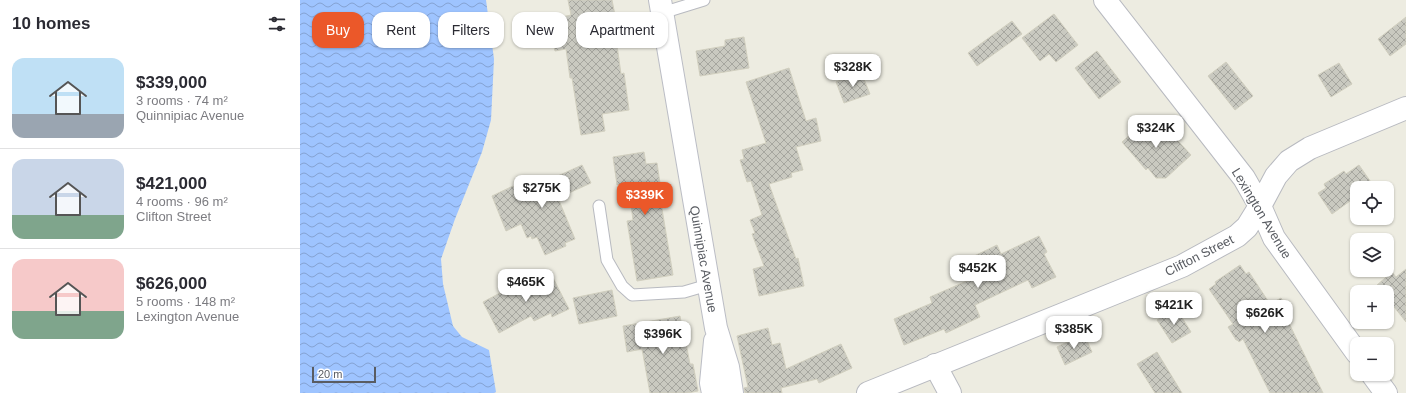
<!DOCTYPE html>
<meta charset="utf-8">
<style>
:root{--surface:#fff;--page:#f2f2f3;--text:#2b2b33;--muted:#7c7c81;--line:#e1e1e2;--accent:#eb5829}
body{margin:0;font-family:Arial,sans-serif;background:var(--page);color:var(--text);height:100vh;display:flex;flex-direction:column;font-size:15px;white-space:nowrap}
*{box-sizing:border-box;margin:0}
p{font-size:13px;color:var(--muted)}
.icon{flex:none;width:22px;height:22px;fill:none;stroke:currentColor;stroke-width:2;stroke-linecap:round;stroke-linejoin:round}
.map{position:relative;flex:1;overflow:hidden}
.details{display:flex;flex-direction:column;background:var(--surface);width:300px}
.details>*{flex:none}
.top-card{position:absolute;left:12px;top:12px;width:380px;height:36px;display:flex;gap:8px}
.buttons{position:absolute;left:1050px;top:181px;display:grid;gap:8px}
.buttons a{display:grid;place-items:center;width:44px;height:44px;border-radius:8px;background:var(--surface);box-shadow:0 1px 3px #0004;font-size:20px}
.scale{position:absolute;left:12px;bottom:10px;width:64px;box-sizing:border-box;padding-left:4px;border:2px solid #595c62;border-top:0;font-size:11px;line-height:14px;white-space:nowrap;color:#595c62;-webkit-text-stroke:3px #fff;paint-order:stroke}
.price{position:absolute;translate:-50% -34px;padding:0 9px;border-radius:8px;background:#fff;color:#222;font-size:13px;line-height:26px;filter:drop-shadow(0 1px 2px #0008)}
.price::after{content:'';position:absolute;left:50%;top:24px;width:12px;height:9px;margin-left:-6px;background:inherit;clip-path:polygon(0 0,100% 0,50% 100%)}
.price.on{background:var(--accent);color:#fff}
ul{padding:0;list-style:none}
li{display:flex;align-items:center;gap:12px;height:100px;padding:0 12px}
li+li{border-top:1px solid var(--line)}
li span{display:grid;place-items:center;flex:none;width:112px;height:80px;border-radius:12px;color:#555}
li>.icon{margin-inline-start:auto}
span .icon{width:48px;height:48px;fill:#fffc;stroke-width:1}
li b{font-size:17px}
h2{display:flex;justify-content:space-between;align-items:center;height:48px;padding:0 12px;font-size:17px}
.tag{padding:0 14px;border-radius:12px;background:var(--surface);box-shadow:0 1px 3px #0004;font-size:14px;line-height:36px}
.tag.on{background:var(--accent);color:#fff}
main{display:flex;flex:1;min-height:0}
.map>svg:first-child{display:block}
.water{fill:url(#water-waves)}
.building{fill:url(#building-cross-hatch);stroke:#d1cfbf}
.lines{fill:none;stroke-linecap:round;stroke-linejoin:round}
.lane-casing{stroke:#b8bac0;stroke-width:13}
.street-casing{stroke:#b8bac0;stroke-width:24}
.secondary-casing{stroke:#bbbdc5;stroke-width:24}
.lane{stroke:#fff;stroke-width:11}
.street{stroke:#fff;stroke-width:22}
.secondary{stroke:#fff;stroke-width:22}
.labels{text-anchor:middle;stroke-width:3;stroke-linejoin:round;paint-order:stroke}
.street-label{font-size:13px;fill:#595c62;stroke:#fff}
</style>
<main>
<section class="details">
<h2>10 homes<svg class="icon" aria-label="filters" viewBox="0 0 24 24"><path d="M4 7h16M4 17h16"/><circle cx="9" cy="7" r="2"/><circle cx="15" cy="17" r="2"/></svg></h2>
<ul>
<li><span style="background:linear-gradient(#bfe0f5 70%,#9aa5b1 0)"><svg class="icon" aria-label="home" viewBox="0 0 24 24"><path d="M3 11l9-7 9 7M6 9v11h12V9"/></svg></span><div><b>$339,000</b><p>3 rooms · 74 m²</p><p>Quinnipiac Avenue</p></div></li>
<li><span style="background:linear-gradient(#c9d6e8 70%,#7fa58c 0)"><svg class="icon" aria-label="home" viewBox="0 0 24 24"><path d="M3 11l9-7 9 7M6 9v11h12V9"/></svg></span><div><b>$421,000</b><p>4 rooms · 96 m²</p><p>Clifton Street</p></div></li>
<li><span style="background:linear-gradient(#f6c9c9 65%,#7fa58c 0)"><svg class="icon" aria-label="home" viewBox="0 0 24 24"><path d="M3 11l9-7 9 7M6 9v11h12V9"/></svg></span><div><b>$626,000</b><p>5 rooms · 148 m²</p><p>Lexington Avenue</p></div></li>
</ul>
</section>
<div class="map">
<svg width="1106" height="393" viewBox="0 0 1106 393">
<defs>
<pattern id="water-waves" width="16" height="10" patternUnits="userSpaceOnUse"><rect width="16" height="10" fill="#9ec4ff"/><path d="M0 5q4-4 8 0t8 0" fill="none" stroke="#84a2d2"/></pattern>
<pattern id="building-cross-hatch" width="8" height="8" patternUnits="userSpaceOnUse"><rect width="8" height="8" fill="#c9c9c0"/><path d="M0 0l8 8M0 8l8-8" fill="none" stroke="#a6a69f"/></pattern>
</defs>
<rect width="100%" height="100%" fill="#edece1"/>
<!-- water -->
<path class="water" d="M 0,0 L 186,0 L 194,59 L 191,120 L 182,152 L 155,219 L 141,259 L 143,284 L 153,326 L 162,337 L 189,350 L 196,392 L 194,393 L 0,393 Z"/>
<!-- building -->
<path class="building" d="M 268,0 L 312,0 L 318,30 L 315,31 L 321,74 L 324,73 L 329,110 L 302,114 L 305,131 L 281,135 L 272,78 L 270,78 L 266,49 L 255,51 L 248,20 L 271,15 Z
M 754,14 L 778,45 L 756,62 L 749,54 L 740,61 L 722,38 Z
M 1106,17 L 1106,44 L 1090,56 L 1078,39 Z
M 712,21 L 722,34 L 677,66 L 668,53 Z
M 444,37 L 449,68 L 400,76 L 396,51 L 425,46 L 425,40 Z
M 797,51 L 821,82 L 799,99 L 775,68 Z
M 926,62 L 953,96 L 935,110 L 908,76 Z
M 1039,63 L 1052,84 L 1031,97 L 1018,75 Z
M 489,68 L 506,121 L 516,118 L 521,141 L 496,147 L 503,170 L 491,173 L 492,177 L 469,184 L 496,259 L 498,258 L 504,286 L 459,296 L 453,269 L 464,266 L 452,234 L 455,233 L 450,220 L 462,215 L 451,181 L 447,182 L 440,160 L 444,159 L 442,150 L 466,143 L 446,82 Z
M 561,72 L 570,94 L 544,103 L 536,82 Z
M 847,119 L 856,120 L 864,128 L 865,127 L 891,155 L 866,178 L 856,178 L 848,168 L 846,170 L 822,142 Z
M 344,152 L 346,164 L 357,163 L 363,203 L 361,203 L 373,275 L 337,281 L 327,221 L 333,220 L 328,183 L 317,185 L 313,157 Z
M 282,165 L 291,183 L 258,198 L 275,239 L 265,243 L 266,246 L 245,255 L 237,237 L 232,239 L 231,236 L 227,238 L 221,224 L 206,231 L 192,196 L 213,186 L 216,191 L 225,187 L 227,190 Z
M 1059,165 L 1075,188 L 1057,188 L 1057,196 L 1032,214 L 1018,193 L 1026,188 L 1024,184 L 1044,171 L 1046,174 Z
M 739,236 L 747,252 L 744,254 L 756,277 L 732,288 L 728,280 L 675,305 L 680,317 L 646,333 L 644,329 L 604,345 L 594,319 L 632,303 L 630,297 L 676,277 L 668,259 L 697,245 L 701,254 Z
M 940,265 L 946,274 L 949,272 L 970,304 L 981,298 L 989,312 L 985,315 L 1023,393 L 970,393 L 943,339 L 939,342 L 937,340 L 936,340 L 928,327 L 933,324 L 909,289 L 916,284 L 915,282 Z
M 1106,269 L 1106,322 L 1087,298 L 1087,292 L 1083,292 L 1077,285 L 1092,272 L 1096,277 Z
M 250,272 L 269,309 L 252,317 L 251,313 L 234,321 L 231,316 L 199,333 L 183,302 L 215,285 L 218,290 Z
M 312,290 L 317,316 L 279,324 L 273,298 Z
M 876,308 L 891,332 L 872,343 L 857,320 Z
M 380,316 L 383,333 L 384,333 L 390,364 L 393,364 L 398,391 L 387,393 L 350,393 L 342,349 L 327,352 L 323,326 Z
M 468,328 L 472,345 L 480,343 L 486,369 L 541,344 L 552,368 L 519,383 L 517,379 L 481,388 L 482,393 L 445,393 L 444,388 L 448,387 L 437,336 Z
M 784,334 L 792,352 L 765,365 L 757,347 Z
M 857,352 L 882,393 L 855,393 L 837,364 Z"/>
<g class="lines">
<!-- lane casing -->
<g class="lane-casing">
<path id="lane" d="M 362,13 L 404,0
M 299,206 L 307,260 L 322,286 L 332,295 L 384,292 L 408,285"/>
</g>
<!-- street casing -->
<g class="street-casing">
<path id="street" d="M 805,0 L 944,178 L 960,206 L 974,238 L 1057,353
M 635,365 L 650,393
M 1072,374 L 1086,393
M 568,393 L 882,266 L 937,236 L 947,227 L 960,206 L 976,176 L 989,161 L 1010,148 L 1106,108"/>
</g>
<!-- secondary casing -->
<g class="secondary-casing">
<path id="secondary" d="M 360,0 L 416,328 L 428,367 L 432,393
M 413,393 L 411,383 L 415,341"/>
</g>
<!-- lane -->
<use href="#lane" class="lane"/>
<!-- street -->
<use href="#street" class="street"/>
<!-- secondary -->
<use href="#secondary" class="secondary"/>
</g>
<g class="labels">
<!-- street labels -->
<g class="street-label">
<text transform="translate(962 213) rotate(59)" y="5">Lexington Avenue</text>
<text transform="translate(899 255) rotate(-27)" y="5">Clifton Street</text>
<text transform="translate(404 259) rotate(80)" y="5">Quinnipiac Avenue</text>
</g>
</g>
</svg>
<div class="buttons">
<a><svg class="icon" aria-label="locate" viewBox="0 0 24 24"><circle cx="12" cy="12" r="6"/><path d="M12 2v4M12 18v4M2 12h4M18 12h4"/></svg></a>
<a><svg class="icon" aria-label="layers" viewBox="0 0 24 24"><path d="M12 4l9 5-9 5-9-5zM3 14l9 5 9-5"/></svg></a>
<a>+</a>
<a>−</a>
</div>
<div class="scale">20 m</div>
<b class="price" style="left:553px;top:88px">$328K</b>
<b class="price" style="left:856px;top:149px">$324K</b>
<b class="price" style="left:242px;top:209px">$275K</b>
<b class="price on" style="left:345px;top:216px">$339K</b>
<b class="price" style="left:678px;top:289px">$452K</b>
<b class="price" style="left:226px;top:303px">$465K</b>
<b class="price" style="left:874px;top:326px">$421K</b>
<b class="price" style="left:965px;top:334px">$626K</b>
<b class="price" style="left:774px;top:350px">$385K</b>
<b class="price" style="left:363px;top:355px">$396K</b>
<div class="top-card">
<a class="tag on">Buy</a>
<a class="tag">Rent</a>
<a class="tag">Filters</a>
<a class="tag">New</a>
<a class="tag">Apartment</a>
</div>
</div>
</main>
